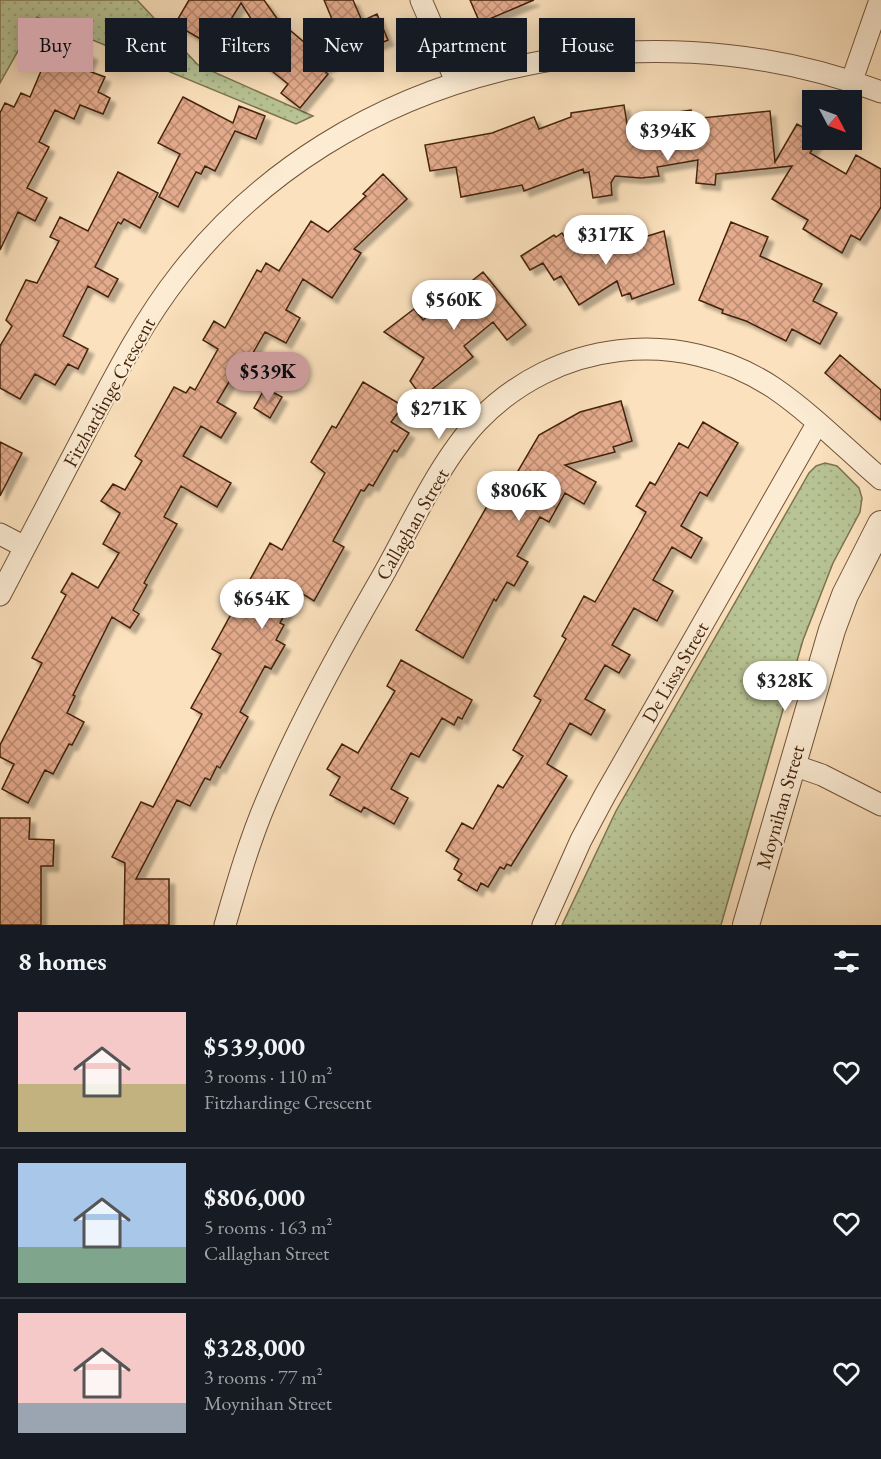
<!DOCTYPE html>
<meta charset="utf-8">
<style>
:root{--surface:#171b24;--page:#242831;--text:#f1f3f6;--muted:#9ea1a6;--line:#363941;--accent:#c59692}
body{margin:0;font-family:"EB Garamond",serif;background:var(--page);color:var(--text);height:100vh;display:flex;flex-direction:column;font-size:22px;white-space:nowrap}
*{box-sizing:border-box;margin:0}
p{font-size:20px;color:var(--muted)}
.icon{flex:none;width:33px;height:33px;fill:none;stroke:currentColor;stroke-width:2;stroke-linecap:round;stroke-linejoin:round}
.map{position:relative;height:925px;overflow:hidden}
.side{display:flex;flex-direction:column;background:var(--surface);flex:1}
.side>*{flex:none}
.hud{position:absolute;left:18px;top:18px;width:846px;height:54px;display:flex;gap:12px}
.needle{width:39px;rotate:131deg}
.controls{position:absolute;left:802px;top:90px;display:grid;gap:12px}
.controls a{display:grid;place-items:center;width:60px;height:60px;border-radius:0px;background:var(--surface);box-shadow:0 3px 15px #0003;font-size:30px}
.price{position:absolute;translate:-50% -51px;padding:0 14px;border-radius:21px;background:#fff;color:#222;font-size:20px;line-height:39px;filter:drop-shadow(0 2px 3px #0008)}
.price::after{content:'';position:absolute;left:50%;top:36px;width:18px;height:14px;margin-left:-9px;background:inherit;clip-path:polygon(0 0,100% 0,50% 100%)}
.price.on{background:var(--accent);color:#111}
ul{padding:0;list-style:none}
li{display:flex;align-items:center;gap:18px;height:150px;padding:0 18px}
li+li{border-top:2px solid var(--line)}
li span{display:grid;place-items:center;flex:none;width:168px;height:120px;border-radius:0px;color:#555}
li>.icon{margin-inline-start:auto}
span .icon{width:72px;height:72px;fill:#fffc;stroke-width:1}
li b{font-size:26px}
h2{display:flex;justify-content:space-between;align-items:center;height:72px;padding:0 18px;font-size:26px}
.chip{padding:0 21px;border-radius:0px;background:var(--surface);box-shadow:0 3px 15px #0003;font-size:21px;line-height:54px}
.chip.on{background:var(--accent);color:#111}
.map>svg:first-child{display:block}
.park{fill:url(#park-dots);stroke:#7e7450;stroke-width:1.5}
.building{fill:url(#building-cross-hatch);stroke:#44240c;stroke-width:1.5;filter:url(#shadow)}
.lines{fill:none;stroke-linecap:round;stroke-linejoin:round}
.minor-casing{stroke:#725338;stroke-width:23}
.tertiary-casing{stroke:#725338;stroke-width:28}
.minor{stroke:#fcecd4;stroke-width:21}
.tertiary{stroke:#fcecd4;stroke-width:26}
.labels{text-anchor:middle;stroke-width:4.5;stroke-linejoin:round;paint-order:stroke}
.street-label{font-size:20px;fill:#44240c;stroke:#fcecd4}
</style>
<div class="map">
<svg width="881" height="925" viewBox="0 0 881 925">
<defs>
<pattern id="park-dots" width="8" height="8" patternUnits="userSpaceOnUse" patternTransform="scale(1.5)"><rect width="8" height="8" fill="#b8c495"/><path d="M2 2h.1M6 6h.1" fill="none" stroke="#9fa87f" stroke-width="1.8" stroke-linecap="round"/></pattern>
<pattern id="building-cross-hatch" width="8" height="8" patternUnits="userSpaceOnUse" patternTransform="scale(1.5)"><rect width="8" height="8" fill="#e4ab8d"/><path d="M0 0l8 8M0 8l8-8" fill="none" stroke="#ba8b72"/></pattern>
<filter id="shadow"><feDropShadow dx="5.5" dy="5.5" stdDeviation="1.5" flood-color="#0004"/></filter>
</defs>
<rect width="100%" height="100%" fill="#fbe1bd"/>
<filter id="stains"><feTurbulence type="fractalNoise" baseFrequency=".00333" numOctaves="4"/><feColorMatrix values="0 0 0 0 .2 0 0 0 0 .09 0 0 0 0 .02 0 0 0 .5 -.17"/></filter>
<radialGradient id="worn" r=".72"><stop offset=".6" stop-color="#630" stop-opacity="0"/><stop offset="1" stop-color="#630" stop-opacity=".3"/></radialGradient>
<!-- park -->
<path class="park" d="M 0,0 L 137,0 L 198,65 L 313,116 L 296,124 L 37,17 L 0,83 Z
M 825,463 L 837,466 L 859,488 L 862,498 L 860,512 L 833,563 L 803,640 L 721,925 L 562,925 L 616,811 L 809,473 L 816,466 Z"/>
<!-- building -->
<path class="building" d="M 189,0 L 264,0 L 278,20 L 331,65 L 322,69 L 328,74 L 300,108 L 281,93 L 288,84 L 258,60 L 269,47 L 241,3 L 214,47 L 175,24 Z
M 324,0 L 353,0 L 362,21 L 377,14 L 388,40 L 348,57 Z
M 470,0 L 534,0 L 480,23 Z
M 47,35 L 92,55 L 86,70 L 105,77 L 98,92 L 110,98 L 103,114 L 80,105 L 74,119 L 55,110 L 39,142 L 49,147 L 27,188 L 47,198 L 35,221 L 18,212 L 0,250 L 0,113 L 5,103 L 14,107 L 21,93 L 30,97 L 47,57 L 39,54 Z
M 183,97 L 233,123 L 239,106 L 265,116 L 256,139 L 235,131 L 215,171 L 205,166 L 201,174 L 196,172 L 178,207 L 159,197 L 180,154 L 158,143 Z
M 624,105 L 627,124 L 665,118 L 664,114 L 691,110 L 692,119 L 770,111 L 775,162 L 797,124 L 813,133 L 813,140 L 818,140 L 810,153 L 846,174 L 856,155 L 881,169 L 881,207 L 860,240 L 851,235 L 842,253 L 803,229 L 808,220 L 772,199 L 792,166 L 716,174 L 715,185 L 696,183 L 698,160 L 657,167 L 659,176 L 641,178 L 615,176 L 611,183 L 612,195 L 593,198 L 589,172 L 584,173 L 583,169 L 524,191 L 522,185 L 461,197 L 456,167 L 430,171 L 425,145 L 492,133 L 534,117 L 539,129 L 571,117 L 571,113 Z
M 118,172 L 158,193 L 140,228 L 124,219 L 121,224 L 118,222 L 95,267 L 118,279 L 108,297 L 88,286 L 63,336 L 88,349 L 78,369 L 68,364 L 55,385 L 35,374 L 20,399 L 0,388 L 0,346 L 12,326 L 6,320 L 26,280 L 37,283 L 59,241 L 50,237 L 60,217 L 88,231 Z
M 383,174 L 407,199 L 354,249 L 361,253 L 332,298 L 303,279 L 286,310 L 300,318 L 286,343 L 265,332 L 246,365 L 241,362 L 217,402 L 236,413 L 221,438 L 201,426 L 183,456 L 231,483 L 217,507 L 181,486 L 164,517 L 177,524 L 144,583 L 147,585 L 133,610 L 139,614 L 130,628 L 112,617 L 73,695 L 75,696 L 67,713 L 84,722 L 72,745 L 69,744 L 53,774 L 45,770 L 28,803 L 2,789 L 14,764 L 0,757 L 0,745 L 42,663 L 32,658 L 66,595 L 61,592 L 72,573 L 98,588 L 119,553 L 103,544 L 120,513 L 101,501 L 113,484 L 125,490 L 142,461 L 135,456 L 174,387 L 186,393 L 190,387 L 195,390 L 218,349 L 203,340 L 214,321 L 225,328 L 257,270 L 261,272 L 266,263 L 279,271 L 311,221 L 328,232 L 366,196 L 363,194 Z
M 731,222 L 768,237 L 760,256 L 822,284 L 813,301 L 837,313 L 820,344 L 792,329 L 786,341 L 746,321 L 722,313 L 723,310 L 699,300 Z
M 664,231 L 674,284 L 632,299 L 630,293 L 622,296 L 617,281 L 579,305 L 561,276 L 554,280 L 543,263 L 530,270 L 521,256 L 554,235 L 556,237 L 562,233 L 569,243 L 578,237 L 586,249 L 588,247 L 592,253 Z
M 483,272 L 526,325 L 507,340 L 493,322 L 464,346 L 473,357 L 422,397 L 410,381 L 424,358 L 384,332 L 414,309 L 423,320 Z
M 840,355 L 881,390 L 881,420 L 825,373 Z
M 363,382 L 403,406 L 391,422 L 409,433 L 397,452 L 394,450 L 373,486 L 369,484 L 364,491 L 361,490 L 333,541 L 344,547 L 314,601 L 298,591 L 280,623 L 284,625 L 276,640 L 285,645 L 271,669 L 265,666 L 240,712 L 248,717 L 220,768 L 217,766 L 210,780 L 205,778 L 190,806 L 177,800 L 136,879 L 169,879 L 169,925 L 124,925 L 125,863 L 112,857 L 141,802 L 153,807 L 202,714 L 191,708 L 221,654 L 212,649 L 270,543 L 282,550 L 325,473 L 311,462 L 332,426 L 336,428 Z
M 265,388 L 282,397 L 270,418 L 254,408 Z
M 621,401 L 632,441 L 613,447 L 615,452 L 565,465 L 596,482 L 584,504 L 565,493 L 549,522 L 540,517 L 517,556 L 528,562 L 514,586 L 507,582 L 496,601 L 494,599 L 463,658 L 416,630 L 494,494 L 499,496 L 511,476 L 514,478 L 539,435 L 580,412 Z
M 703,422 L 738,443 L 707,496 L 700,492 L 681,526 L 702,538 L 691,558 L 672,547 L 653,580 L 673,591 L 657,621 L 634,608 L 612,645 L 630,655 L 619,673 L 605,665 L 585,699 L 605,710 L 591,735 L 570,723 L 547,764 L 567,776 L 511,866 L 507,864 L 504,869 L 500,867 L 488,887 L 481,883 L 477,891 L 458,880 L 462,874 L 454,869 L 459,859 L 446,851 L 462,823 L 473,829 L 498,785 L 503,788 L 523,756 L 513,750 L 541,700 L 534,696 L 566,639 L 562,636 L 584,596 L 595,602 L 638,527 L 646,512 L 636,506 L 650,482 L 655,485 L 679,443 L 688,448 Z
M 0,442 L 22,453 L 0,496 Z
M 401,660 L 472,700 L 462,719 L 458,717 L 454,725 L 442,718 L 419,757 L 411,753 L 391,789 L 408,798 L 394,824 L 364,807 L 361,812 L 330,795 L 340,777 L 327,769 L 342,744 L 358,753 L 395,691 L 387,686 Z
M 0,818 L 30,818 L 29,839 L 54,840 L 53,866 L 41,866 L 41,925 L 0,925 Z"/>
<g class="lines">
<!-- minor casing -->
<g class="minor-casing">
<path id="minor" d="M 421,0 L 455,79
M 852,80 L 880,0
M 0,534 L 25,547
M 0,595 C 29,539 59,483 88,427 C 116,374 143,321 180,274 C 342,66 639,0 881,92
M 793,765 L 822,775 L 881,805
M 225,925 C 237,884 249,842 266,802 C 299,724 340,650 382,577 C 409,529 440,461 477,422 C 555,340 679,325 774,388 C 812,414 846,449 881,479
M 543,925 L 581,840 L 605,795 L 817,424"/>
</g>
<!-- tertiary casing -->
<g class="tertiary-casing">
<path id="tertiary" d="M 746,925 L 832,630 L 845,595 L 881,524"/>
</g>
<!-- minor -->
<use href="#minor" class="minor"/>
<!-- tertiary -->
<use href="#tertiary" class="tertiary"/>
</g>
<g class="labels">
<!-- street labels -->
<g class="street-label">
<text transform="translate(109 392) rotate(-61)" y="7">Fitzhardinge Crescent</text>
<text transform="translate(412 524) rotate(-60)" y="7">Callaghan Street</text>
<text transform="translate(675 672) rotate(-60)" y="7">De Lissa Street</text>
<text transform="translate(780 807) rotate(-74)" y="7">Moynihan Street</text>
</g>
</g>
<rect width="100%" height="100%" filter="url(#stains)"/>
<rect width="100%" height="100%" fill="url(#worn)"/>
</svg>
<div class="controls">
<a><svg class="needle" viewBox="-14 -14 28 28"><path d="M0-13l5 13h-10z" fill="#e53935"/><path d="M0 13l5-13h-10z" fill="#9ea1a6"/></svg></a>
</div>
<b class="price" style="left:668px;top:162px">$394K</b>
<b class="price" style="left:606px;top:266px">$317K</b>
<b class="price" style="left:454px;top:331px">$560K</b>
<b class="price on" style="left:268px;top:403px">$539K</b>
<b class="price" style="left:439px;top:440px">$271K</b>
<b class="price" style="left:519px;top:522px">$806K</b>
<b class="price" style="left:262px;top:630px">$654K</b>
<b class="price" style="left:785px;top:712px">$328K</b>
<div class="hud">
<a class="chip on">Buy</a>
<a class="chip">Rent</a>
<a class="chip">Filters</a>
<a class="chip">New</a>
<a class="chip">Apartment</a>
<a class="chip">House</a>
</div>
</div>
<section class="side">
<h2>8 homes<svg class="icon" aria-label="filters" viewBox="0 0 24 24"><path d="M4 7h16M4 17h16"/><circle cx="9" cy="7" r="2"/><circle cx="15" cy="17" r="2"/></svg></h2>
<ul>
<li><span style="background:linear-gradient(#f6c9c9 60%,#c2b280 0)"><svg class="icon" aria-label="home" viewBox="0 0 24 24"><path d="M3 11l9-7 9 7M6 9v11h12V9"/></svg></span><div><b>$539,000</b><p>3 rooms · 110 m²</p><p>Fitzhardinge Crescent</p></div><svg class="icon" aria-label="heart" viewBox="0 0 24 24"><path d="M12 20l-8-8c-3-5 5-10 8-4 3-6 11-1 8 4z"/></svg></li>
<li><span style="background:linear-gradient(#a9c7e8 70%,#7fa58c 0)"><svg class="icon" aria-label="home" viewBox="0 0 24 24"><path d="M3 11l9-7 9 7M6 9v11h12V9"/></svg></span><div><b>$806,000</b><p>5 rooms · 163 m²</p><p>Callaghan Street</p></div><svg class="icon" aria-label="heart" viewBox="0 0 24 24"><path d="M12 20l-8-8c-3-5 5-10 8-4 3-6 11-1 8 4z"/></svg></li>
<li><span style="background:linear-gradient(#f6c9c9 75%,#9aa5b1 0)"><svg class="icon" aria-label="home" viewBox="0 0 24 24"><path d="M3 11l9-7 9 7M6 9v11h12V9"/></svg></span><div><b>$328,000</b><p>3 rooms · 77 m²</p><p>Moynihan Street</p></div><svg class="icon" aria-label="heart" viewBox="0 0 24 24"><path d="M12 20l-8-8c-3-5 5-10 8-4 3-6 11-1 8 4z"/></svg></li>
</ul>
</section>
